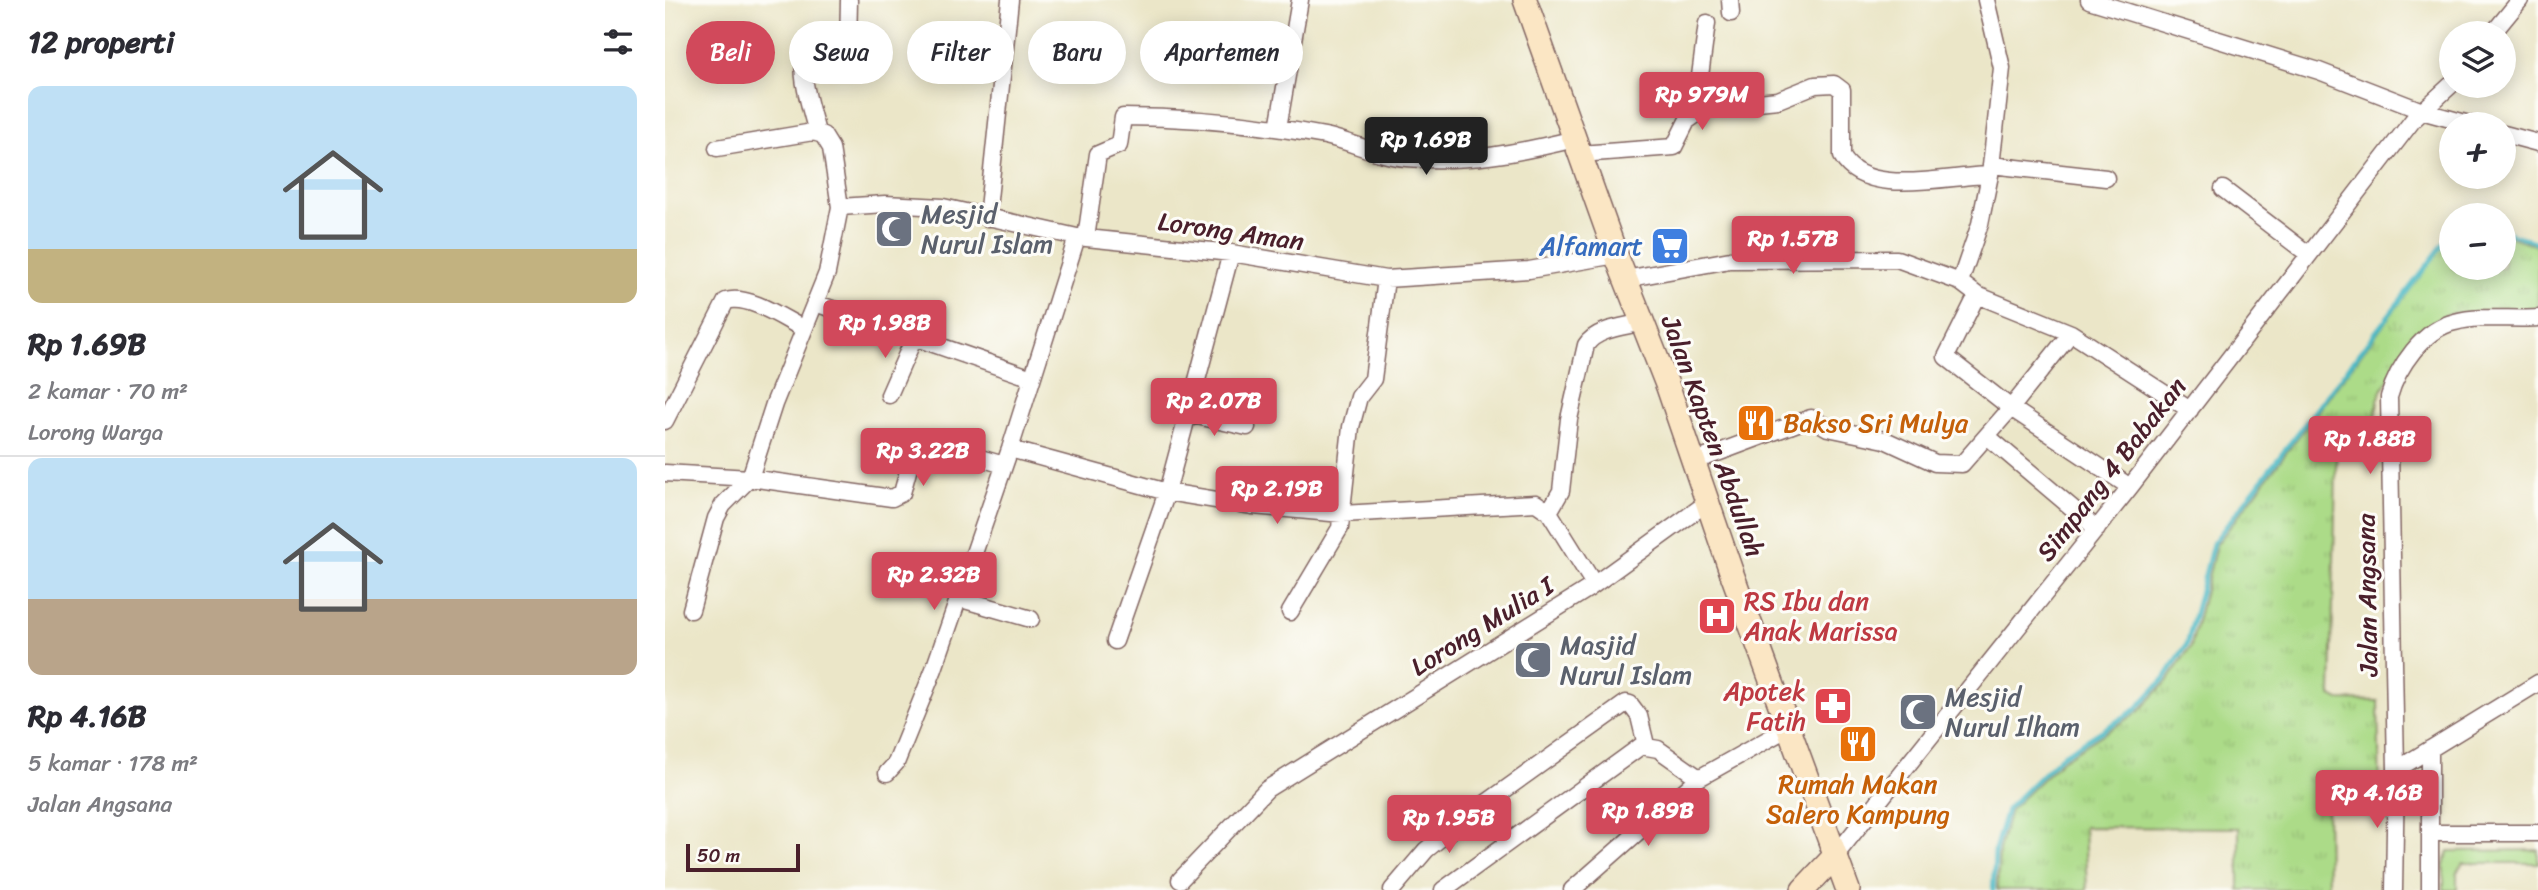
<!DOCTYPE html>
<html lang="id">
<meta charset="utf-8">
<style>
:root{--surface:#fff;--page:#f7f7f7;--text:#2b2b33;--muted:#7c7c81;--line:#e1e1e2;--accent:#d1495b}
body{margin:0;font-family:Sriracha,sans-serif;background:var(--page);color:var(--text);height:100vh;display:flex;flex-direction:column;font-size:26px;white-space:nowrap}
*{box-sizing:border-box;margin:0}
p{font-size:23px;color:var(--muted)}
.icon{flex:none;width:38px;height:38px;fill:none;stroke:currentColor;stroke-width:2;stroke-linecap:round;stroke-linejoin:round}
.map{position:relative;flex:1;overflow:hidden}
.drawer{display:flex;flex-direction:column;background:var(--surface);width:665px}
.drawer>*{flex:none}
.banner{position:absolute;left:21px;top:21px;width:665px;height:63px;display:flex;gap:14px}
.buttons{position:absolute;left:1774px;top:21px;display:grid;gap:14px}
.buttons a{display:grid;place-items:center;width:77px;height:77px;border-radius:50%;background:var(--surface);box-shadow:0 4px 18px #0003;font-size:35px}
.scale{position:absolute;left:21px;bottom:18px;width:114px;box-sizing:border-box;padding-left:7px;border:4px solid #4a1f2b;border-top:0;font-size:19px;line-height:24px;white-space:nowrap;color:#4a1f2b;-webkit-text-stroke:5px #fdfcf7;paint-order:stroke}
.price{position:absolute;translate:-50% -60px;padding:0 16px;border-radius:7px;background:var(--accent);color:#fff;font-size:23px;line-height:46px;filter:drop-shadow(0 2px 4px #0008)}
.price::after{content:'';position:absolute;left:50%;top:42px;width:21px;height:16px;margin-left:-10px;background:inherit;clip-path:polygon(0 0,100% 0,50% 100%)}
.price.current{background:#222;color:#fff}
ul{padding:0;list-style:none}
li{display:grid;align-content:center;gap:14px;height:371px;padding:0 28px}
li+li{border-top:2px solid var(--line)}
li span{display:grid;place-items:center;height:217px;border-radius:14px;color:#555}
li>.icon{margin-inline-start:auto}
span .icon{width:126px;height:126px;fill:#fffc;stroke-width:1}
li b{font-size:30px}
h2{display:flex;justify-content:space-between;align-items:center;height:84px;padding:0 28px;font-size:30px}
.tag{padding:0 24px;border-radius:32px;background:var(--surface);box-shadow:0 4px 18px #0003;font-size:24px;line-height:63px}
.tag.current{background:var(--accent);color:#fff}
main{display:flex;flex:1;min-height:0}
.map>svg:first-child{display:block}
.grass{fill:url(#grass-tufts);stroke:#7b7d5a;stroke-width:2}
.garden{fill:#acdb88;stroke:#7b7d5a;stroke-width:2}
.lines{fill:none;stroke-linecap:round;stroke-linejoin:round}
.stream{stroke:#4cbac6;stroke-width:4.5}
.street-casing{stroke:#826562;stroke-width:19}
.secondary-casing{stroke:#826562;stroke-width:26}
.street{stroke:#fff;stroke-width:16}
.secondary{stroke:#fbe6c4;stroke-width:23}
.labels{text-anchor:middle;stroke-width:6;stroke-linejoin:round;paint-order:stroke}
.worship-label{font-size:26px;fill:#5b616d;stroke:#fdfcf7;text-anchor:start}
.street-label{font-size:26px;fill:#4a1f2b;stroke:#fdfcf7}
.shop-label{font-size:26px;fill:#366cbe;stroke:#fdfcf7;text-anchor:end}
.food-label{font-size:26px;fill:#c56008;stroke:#fdfcf7;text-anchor:start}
.health-label{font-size:26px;fill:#be3a42;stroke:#fdfcf7;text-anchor:start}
</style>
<main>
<section class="drawer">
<h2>12 properti<svg class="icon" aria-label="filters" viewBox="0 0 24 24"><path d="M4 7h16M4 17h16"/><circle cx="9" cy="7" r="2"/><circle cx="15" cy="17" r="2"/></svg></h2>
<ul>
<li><span style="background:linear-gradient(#bfe0f5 75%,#c2b280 0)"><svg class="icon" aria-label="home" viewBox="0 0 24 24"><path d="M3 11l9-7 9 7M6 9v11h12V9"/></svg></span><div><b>Rp 1.69B</b><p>2 kamar · 70 m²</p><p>Lorong Warga</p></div></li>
<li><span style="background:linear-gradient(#bfe0f5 65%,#b9a48a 0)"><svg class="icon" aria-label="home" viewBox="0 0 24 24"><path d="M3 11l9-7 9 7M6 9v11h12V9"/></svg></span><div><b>Rp 4.16B</b><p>5 kamar · 178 m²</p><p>Jalan Angsana</p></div></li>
</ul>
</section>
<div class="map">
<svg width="1873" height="890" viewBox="0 0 1873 890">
<defs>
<pattern id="grass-tufts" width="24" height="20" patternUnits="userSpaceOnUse" patternTransform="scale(1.75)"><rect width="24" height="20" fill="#acdb88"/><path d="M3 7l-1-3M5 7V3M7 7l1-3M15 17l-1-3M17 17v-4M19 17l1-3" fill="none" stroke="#96bc76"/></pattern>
</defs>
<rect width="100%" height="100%" fill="#fdfcf7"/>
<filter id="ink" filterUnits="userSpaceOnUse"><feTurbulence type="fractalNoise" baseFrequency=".0143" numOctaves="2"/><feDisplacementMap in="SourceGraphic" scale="14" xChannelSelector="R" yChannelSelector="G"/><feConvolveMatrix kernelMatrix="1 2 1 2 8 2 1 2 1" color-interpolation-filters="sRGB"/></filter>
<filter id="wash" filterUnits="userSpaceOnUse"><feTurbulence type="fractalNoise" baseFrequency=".00686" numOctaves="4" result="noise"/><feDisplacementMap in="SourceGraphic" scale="28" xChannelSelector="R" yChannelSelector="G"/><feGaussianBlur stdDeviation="1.57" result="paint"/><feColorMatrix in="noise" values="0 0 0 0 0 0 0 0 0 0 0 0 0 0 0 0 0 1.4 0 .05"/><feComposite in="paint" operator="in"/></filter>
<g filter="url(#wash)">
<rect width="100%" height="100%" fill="#ebe6c8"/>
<!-- grass -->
<path class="grass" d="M 1839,234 L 1873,246 L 1873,311 L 1786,313 C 1760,322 1723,374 1713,400 C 1712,405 1712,411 1711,416 L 1705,421 L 1672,423 L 1666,696 L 1674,700 L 1713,701 L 1715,799 L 1662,798 L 1663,890 L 1574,890 L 1574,828 L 1419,827 L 1422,890 L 1332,890 L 1334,849 L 1345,810 L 1397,760 L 1473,712 L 1503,680 L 1526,646 L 1551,545 L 1783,240 L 1787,237 L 1787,268 L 1839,268 Z"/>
<!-- garden -->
<path class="garden" d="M 1873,850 L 1873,863 L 1798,863 L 1792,874 L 1792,890 L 1779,890 L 1779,865 L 1784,851 Z"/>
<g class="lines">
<!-- stream -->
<path class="stream" d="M 1839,231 L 1873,243
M 1328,890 L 1330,849 L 1342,809 L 1395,757 L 1470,710 L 1500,678 L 1522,644 L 1548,543 L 1787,233"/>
</g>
</g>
<g filter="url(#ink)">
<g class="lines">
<!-- street casing -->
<g class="street-casing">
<path id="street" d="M 1065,0 L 1066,13
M 1424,0 L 1654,71 L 1760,112 L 1804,124
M 1828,33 L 1855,0
M 1030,114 L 1042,23
M 613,128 L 635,0
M 152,133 C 148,115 131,68 142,54 L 183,48 L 184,0
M 1839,134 L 1873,143
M 915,154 L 1009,147 L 1022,121 L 1042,107 L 1113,100 L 1150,85 L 1169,84 L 1177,90 L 1177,156 C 1200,199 1285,175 1325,175
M 1326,165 L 1441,178
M 1558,189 L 1643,254
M 175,207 L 220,204 L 278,207 L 412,237 L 566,253 L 721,279 L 864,270 L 951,255
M 322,218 L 345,0
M 421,238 L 433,154 L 454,145 L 458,117 C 524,117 594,124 660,136 C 688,142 713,156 742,158 C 803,163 852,153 910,139
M 960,279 L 1065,260 L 1232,259 L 1295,282 L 1312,295 L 1406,333 L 1525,410
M 1295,282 L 1315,224 L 1325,175 L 1337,68 L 1321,0
M 1312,295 L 1281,357 L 1346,408 L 1465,487
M 150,303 L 367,378
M 224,395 L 249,338
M 523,414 L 582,427
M 0,421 L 61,301 C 84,294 119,319 139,329
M 1322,436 L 1432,529
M 345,449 L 502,492 L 588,506 L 677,514 L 871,503 L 884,512 L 929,584
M 1028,462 L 1146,418 L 1163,428 L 1220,440 L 1270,463 L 1297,464 L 1346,408 L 1406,333
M 0,473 L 85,478 L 227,498 L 237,493 L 248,453 L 256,445 L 274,446 L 339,465
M 884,512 L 896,491 L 904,419 L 921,345 C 932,328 960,327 978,322
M 293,598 L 366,619
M 26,610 L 51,518 L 58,505 L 85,478 L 109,404 L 162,273 L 175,207 L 166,148 L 158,135 L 148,132 L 52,148
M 625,612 L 675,528 L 686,427 L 694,397 L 708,379 L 721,279
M 450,641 L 502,492 L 566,253
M 1731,770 L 1873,683
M 222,773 L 231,763 L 269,669 L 345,449 L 412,237
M 817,806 L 961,703 L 965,704 L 974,716 L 981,745
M 1765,833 L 1873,833
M 1170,856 L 1465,487 L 1748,120 L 1787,84
M 515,880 L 602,789 L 923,589 L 1043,502
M 727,890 L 761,850 L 815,806 L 820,807 L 843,841
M 778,890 L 976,746 L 993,749 L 1034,778 L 1123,728
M 907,890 L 1034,778
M 1729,890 L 1731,770 L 1724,397 C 1732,368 1758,329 1790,322 C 1816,315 1846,320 1873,318
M 1765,890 L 1765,749"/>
</g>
<!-- secondary casing -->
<g class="secondary-casing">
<path id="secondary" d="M 860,0 L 951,255 L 1003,387 L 1067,574 L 1183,890
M 1138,890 L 1170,856"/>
</g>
<!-- street -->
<use href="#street" class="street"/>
<!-- secondary -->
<use href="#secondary" class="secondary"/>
</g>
</g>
<!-- icons -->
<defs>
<g id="mosque-square" transform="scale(2.0125)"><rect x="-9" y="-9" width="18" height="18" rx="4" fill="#6b7280" stroke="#fdfcf7"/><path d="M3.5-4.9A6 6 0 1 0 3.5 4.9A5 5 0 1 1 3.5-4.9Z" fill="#fff"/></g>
<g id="supermarket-square" transform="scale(2.0125)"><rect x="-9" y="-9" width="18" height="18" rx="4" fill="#3f7fe0" stroke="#fdfcf7"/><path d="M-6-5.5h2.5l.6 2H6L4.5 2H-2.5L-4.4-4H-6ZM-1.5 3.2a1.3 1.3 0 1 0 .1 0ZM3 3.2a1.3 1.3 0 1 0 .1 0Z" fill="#fff"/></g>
<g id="restaurant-square" transform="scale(2.0125)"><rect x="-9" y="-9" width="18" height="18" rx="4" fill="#e8710a" stroke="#fdfcf7"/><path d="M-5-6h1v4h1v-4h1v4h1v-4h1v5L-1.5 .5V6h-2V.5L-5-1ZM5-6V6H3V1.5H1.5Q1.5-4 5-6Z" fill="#fff"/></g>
<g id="hospital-square" transform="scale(2.0125)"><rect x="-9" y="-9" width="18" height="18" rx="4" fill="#e0444e" stroke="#fdfcf7"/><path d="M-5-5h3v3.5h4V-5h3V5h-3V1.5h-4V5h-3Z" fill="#fff"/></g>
<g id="pharmacy-square" transform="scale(2.0125)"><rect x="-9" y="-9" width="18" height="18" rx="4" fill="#e0444e" stroke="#fdfcf7"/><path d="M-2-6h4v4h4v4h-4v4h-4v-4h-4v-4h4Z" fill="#fff"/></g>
</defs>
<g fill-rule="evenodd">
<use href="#mosque-square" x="229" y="229"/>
<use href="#supermarket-square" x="1005" y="246"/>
<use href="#restaurant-square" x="1091" y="423"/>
<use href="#hospital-square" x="1052" y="616"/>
<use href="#mosque-square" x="868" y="660"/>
<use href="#pharmacy-square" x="1168" y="706"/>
<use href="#mosque-square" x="1253" y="712"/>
<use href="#restaurant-square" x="1193" y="744"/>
</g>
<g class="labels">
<!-- worship labels -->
<g class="worship-label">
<text x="256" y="223">Mesjid<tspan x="256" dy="30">Nurul Islam</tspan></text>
<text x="895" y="654">Masjid<tspan x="895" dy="30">Nurul Islam</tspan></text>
<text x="1280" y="706">Mesjid<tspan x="1280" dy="30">Nurul Ilham</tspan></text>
</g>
<!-- street labels -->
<g class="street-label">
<text transform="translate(566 231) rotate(8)" y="9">Lorong Aman</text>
<text transform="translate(1048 436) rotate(70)" y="9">Jalan Kapten Abdullah</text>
<text transform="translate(1446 469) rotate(-52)" y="9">Simpang 4 Babakan</text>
<text transform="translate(1702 595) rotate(-91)" y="9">Jalan Angsana</text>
<text transform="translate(817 626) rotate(-32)" y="9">Lorong Mulia I</text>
</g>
<!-- shop labels -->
<g class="shop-label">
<text x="978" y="255">Alfamart</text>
</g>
<!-- food labels -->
<g class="food-label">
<text x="1118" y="432">Bakso Sri Mulya</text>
<text x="1193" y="793" text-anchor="middle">Rumah Makan<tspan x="1193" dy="30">Salero Kampung</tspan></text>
</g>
<!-- health labels -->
<g class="health-label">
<text x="1079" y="610">RS Ibu dan<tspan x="1079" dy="30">Anak Marissa</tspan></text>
<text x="1141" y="700" text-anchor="end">Apotek<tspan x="1141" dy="30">Fatih</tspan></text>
</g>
</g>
</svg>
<div class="buttons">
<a><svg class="icon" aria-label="layers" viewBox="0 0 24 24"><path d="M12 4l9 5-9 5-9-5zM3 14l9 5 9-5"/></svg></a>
<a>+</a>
<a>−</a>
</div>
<div class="scale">50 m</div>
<b class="price" style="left:1037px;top:132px">Rp 979M</b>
<b class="price current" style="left:761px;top:177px">Rp 1.69B</b>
<b class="price" style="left:1128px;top:276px">Rp 1.57B</b>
<b class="price" style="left:220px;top:360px">Rp 1.98B</b>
<b class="price" style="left:549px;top:438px">Rp 2.07B</b>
<b class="price" style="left:1705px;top:476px">Rp 1.88B</b>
<b class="price" style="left:258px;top:488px">Rp 3.22B</b>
<b class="price" style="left:612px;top:526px">Rp 2.19B</b>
<b class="price" style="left:269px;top:612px">Rp 2.32B</b>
<b class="price" style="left:1712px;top:830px">Rp 4.16B</b>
<b class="price" style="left:983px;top:848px">Rp 1.89B</b>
<b class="price" style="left:784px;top:855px">Rp 1.95B</b>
<div class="banner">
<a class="tag current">Beli</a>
<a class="tag">Sewa</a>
<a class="tag">Filter</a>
<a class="tag">Baru</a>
<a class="tag">Apartemen</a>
</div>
</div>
</main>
